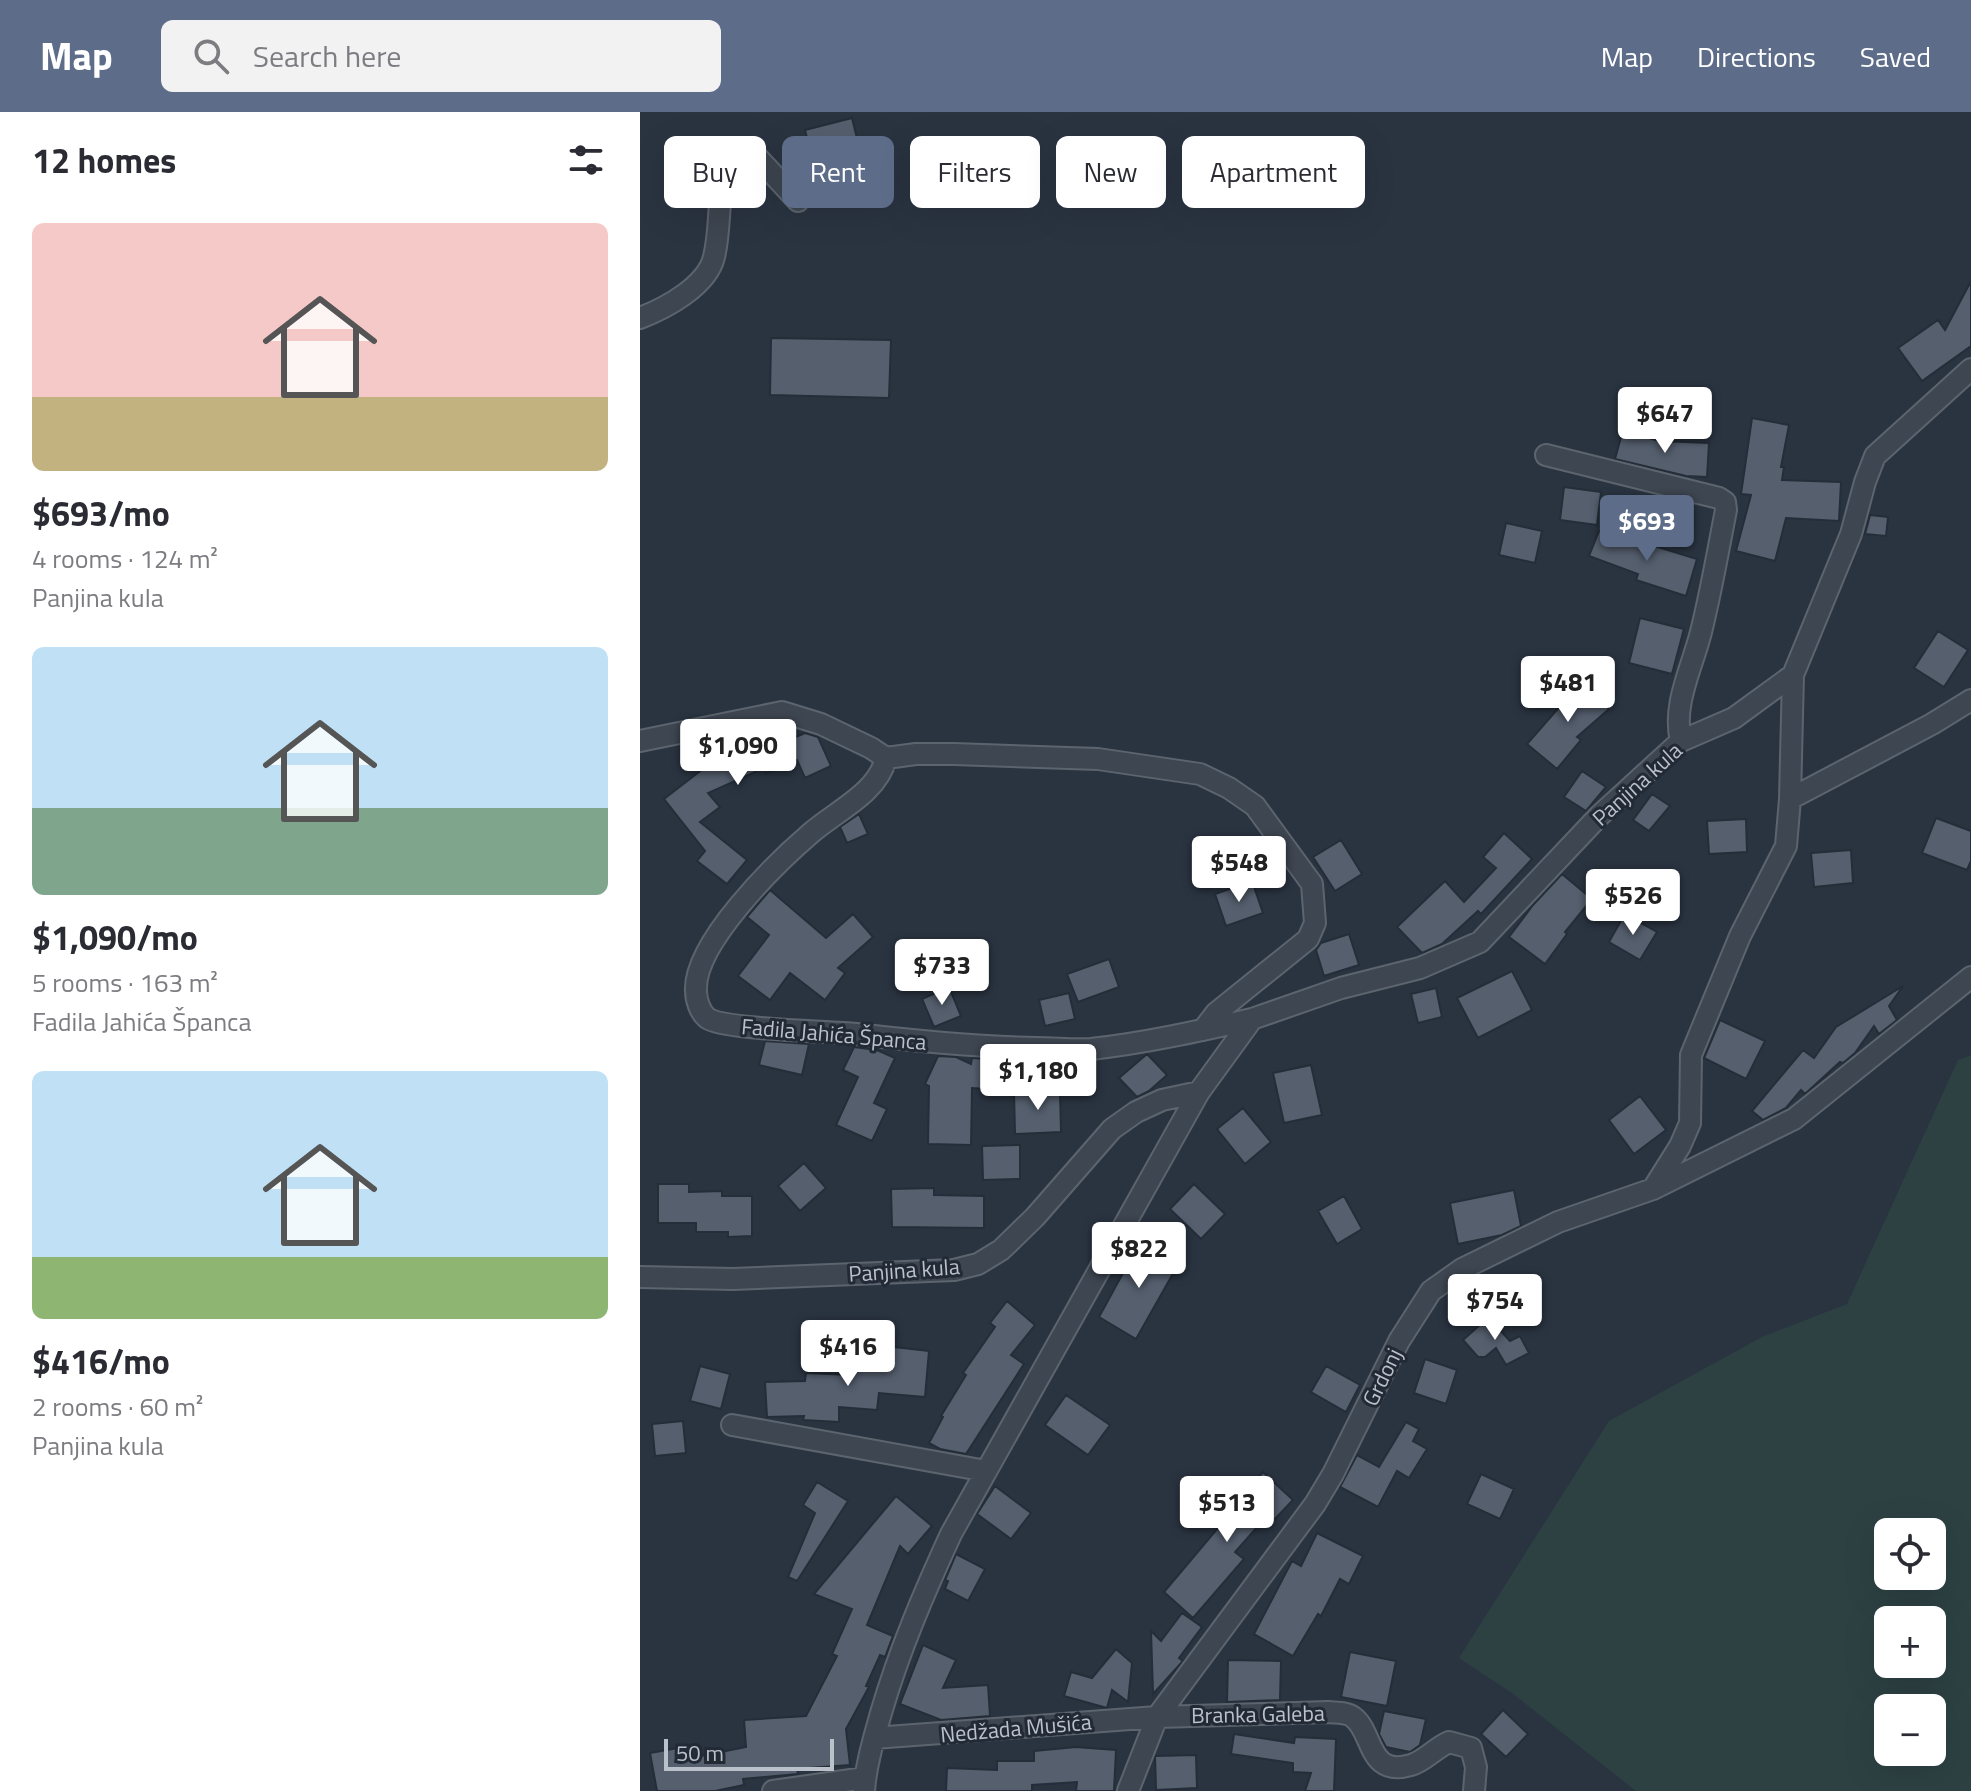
<!DOCTYPE html>
<meta charset="utf-8">
<style>
:root{--surface:#fff;--page:#f2f2f3;--text:#2b2b33;--muted:#7c7c81;--accent:#5d6c88}
body{margin:0;font-family:"Titillium Web",sans-serif;background:var(--page);color:var(--text);height:100vh;display:flex;flex-direction:column;font-size:30px;white-space:nowrap}
*{box-sizing:border-box;margin:0}
p{font-size:26px;color:var(--muted)}
.icon{flex:none;width:44px;height:44px;fill:none;stroke:currentColor;stroke-width:2;stroke-linecap:round;stroke-linejoin:round}
.map{position:relative;flex:1;overflow:hidden}
.side{display:flex;flex-direction:column;background:var(--surface);width:640px}
.side>*{flex:none}
.top-card{position:absolute;left:24px;top:24px;width:760px;height:72px;display:flex;gap:16px}
.buttons{position:absolute;left:1234px;top:1406px;display:grid;gap:16px}
.buttons a{display:grid;place-items:center;width:72px;height:72px;border-radius:12px;background:var(--surface);box-shadow:0 8px 32px #0002;font-size:40px}
.scale{position:absolute;left:24px;bottom:20px;width:170px;box-sizing:border-box;padding-left:8px;border:4px solid #bbc1cb;border-top:0;font-size:22px;line-height:28px;white-space:nowrap;color:#bbc1cb;-webkit-text-stroke:6px #222a36;paint-order:stroke}
.price{position:absolute;translate:-50% -68px;padding:0 18px;border-radius:8px;background:#fff;color:#222;font-size:26px;line-height:52px;filter:drop-shadow(0 2px 4px #0008)}
.price::after{content:'';position:absolute;left:50%;top:48px;width:24px;height:18px;margin-left:-12px;background:inherit;clip-path:polygon(0 0,100% 0,50% 100%)}
.price.current{background:var(--accent);color:#fff}
ul{padding:0;list-style:none}
li{display:grid;align-content:center;gap:16px;height:424px;padding:0 32px}
li span{display:grid;place-items:center;height:248px;border-radius:12px;color:#555}
li>.icon{margin-inline-start:auto}
span .icon{width:144px;height:144px;fill:#fffc;stroke-width:1}
li b{font-size:34px}
h2{display:flex;justify-content:space-between;align-items:center;height:96px;padding:0 32px;font-size:34px}
.pill{padding:0 28px;border-radius:12px;background:var(--surface);box-shadow:0 8px 32px #0002;font-size:28px;line-height:72px}
.pill.current{background:var(--accent);color:#fff}
header{display:flex;align-items:center;gap:48px;box-sizing:border-box;height:112px;padding:0 40px;background:var(--accent);color:#fff}
header strong{font-size:38px}
nav{display:flex;gap:44px;margin-inline-start:auto;font-size:28px}
.search{width:560px;height:72px;background:var(--page);display:flex;align-items:center;gap:20px;box-sizing:border-box;padding:0 28px;border-radius:12px;color:var(--muted);font-size:30px}
main{display:flex;flex:1;min-height:0}
.map>svg:first-child{display:block}
.green{fill:#2d4143;fill-rule:evenodd}
.building{fill:#555f6e;stroke:#242d38;stroke-width:2}
.lines{fill:none;stroke-linecap:round;stroke-linejoin:round}
.street-casing{stroke:#5c646e;stroke-width:24}
.street{stroke:#3e4651;stroke-width:20}
.labels{text-anchor:middle;stroke-width:6;stroke-linejoin:round;paint-order:stroke}
.street-label{font-size:22px;fill:#bbc1cb;stroke:#222a36}
</style>
<header>
<strong>Map</strong>
<div class="search"><svg class="icon" aria-label="search" viewBox="0 0 24 24"><circle cx="10" cy="10" r="6"/><path d="M15 15l6 6"/></svg>Search here</div>
<nav><a>Map</a><a>Directions</a><a>Saved</a></nav>
</header>
<main>
<section class="side">
<h2>12 homes<svg class="icon" aria-label="filters" viewBox="0 0 24 24"><path d="M4 7h16M4 17h16"/><circle cx="9" cy="7" r="2"/><circle cx="15" cy="17" r="2"/></svg></h2>
<ul>
<li><span style="background:linear-gradient(#f6c9c9 70%,#c2b280 0)"><svg class="icon" aria-label="home" viewBox="0 0 24 24"><path d="M3 11l9-7 9 7M6 9v11h12V9"/></svg></span><div><b>$693/mo</b><p>4 rooms · 124 m²</p><p>Panjina kula</p></div></li>
<li><span style="background:linear-gradient(#bfe0f5 65%,#7fa58c 0)"><svg class="icon" aria-label="home" viewBox="0 0 24 24"><path d="M3 11l9-7 9 7M6 9v11h12V9"/></svg></span><div><b>$1,090/mo</b><p>5 rooms · 163 m²</p><p>Fadila Jahića Španca</p></div></li>
<li><span style="background:linear-gradient(#bfe0f5 75%,#8fb573 0)"><svg class="icon" aria-label="home" viewBox="0 0 24 24"><path d="M3 11l9-7 9 7M6 9v11h12V9"/></svg></span><div><b>$416/mo</b><p>2 rooms · 60 m²</p><p>Panjina kula</p></div></li>
</ul>
</section>
<div class="map">
<svg width="1331" height="1679" viewBox="0 0 1331 1679">
<rect width="100%" height="100%" fill="#2a3441"/>
<!-- green -->
<path class="green" d="M 1331,943 L 1331,1679 L 996,1679 L 872,1581 L 819,1546 L 969,1309 L 1122,1225 L 1207,1192 L 1318,948 ZM 1248,1420 L 1292,1420 L 1292,1464 L 1248,1464 ZM 1248,1508 L 1292,1508 L 1292,1552 L 1248,1552 ZM 1248,1596 L 1292,1596 L 1292,1640 L 1248,1640 Z"/>
<!-- building -->
<path class="building" d="M 212,6 L 221,42 L 174,54 L 165,18 Z
M 1331,169 L 1331,234 L 1282,269 L 1258,236 L 1298,208 L 1305,218 Z
M 131,226 L 251,228 L 249,286 L 130,283 Z
M 1112,306 L 1149,313 L 1141,355 L 1144,355 L 1142,368 L 1201,370 L 1199,409 L 1146,406 L 1135,449 L 1096,439 L 1111,383 L 1101,382 Z
M 983,318 L 1019,329 L 1069,331 L 1067,365 L 1046,364 L 975,347 Z
M 924,375 L 961,380 L 957,413 L 920,408 Z
M 1230,403 L 1248,405 L 1246,424 L 1225,422 Z
M 866,411 L 902,419 L 895,451 L 859,443 Z
M 959,419 L 1006,436 L 1008,432 L 1057,447 L 1046,484 L 996,468 L 998,462 L 949,444 Z
M 1000,506 L 1044,517 L 1032,562 L 989,551 Z
M 1298,519 L 1328,538 L 1304,575 L 1274,556 Z
M 943,568 L 969,597 L 937,625 L 941,628 L 917,657 L 887,632 L 922,592 L 919,589 Z
M 135,615 L 142,631 L 165,621 L 178,625 L 191,654 L 165,666 L 157,648 L 126,661 L 124,656 L 68,681 L 80,695 L 60,710 L 107,748 L 87,772 L 57,749 L 65,739 L 24,687 L 68,653 L 62,641 L 101,624 L 103,628 Z
M 942,659 L 966,675 L 946,699 L 924,685 Z
M 1012,682 L 1030,694 L 1009,719 L 993,708 Z
M 219,702 L 228,722 L 207,731 L 200,715 Z
M 1296,706 L 1331,719 L 1331,749 L 1327,758 L 1282,741 Z
M 1106,707 L 1107,740 L 1069,742 L 1067,709 Z
M 864,721 L 892,747 L 841,802 L 838,799 L 802,832 L 782,841 L 757,815 L 805,769 L 824,790 L 856,756 L 843,745 Z
M 701,728 L 722,762 L 695,779 L 673,745 Z
M 1211,738 L 1213,771 L 1174,775 L 1171,741 Z
M 922,762 L 952,787 L 925,820 L 927,822 L 905,852 L 869,825 L 893,793 Z
M 612,769 L 623,801 L 586,814 L 575,782 Z
M 130,778 L 186,826 L 213,802 L 233,825 L 198,856 L 205,861 L 185,888 L 150,861 L 130,888 L 98,864 L 129,823 L 107,805 Z
M 983,805 L 990,805 L 1017,820 L 1000,848 L 969,830 Z
M 709,822 L 719,853 L 684,864 L 676,838 L 681,831 Z
M 469,847 L 479,875 L 438,890 L 427,862 Z
M 872,859 L 892,898 L 838,926 L 817,886 Z
M 1263,874 L 1249,894 L 1257,908 L 1239,922 L 1234,914 L 1215,941 L 1203,951 L 1200,950 L 1165,982 L 1161,978 L 1146,996 L 1123,1008 L 1112,999 L 1163,938 L 1174,946 L 1196,915 Z
M 309,875 L 321,904 L 294,915 L 282,887 Z
M 796,876 L 802,905 L 778,911 L 771,882 Z
M 429,881 L 435,907 L 405,914 L 399,888 Z
M 1080,908 L 1125,929 L 1106,967 L 1064,946 Z
M 125,929 L 169,932 L 162,963 L 119,953 Z
M 214,935 L 237,938 L 255,946 L 234,991 L 247,997 L 232,1029 L 196,1013 L 218,965 L 203,958 Z
M 507,942 L 527,963 L 509,979 L 497,985 L 479,966 Z
M 298,944 L 316,945 L 331,952 L 332,946 L 364,948 L 361,978 L 332,976 L 331,1033 L 288,1032 L 289,974 L 285,972 Z
M 406,949 L 450,950 L 450,973 L 406,972 Z
M 671,953 L 682,1003 L 644,1011 L 633,961 Z
M 420,979 L 421,1020 L 375,1022 L 374,981 Z
M 1000,984 L 1026,1018 L 994,1042 L 969,1008 Z
M 603,996 L 631,1030 L 605,1052 L 577,1017 Z
M 380,1033 L 380,1067 L 343,1068 L 342,1034 Z
M 164,1051 L 186,1076 L 160,1099 L 138,1074 Z
M 18,1072 L 49,1072 L 49,1080 L 82,1079 L 82,1084 L 112,1084 L 112,1124 L 88,1125 L 88,1120 L 56,1120 L 56,1111 L 18,1111 Z
M 554,1072 L 585,1102 L 561,1127 L 530,1097 Z
M 294,1076 L 294,1083 L 344,1084 L 344,1116 L 252,1115 L 251,1077 Z
M 874,1078 L 881,1114 L 862,1123 L 818,1132 L 810,1091 Z
M 704,1084 L 722,1117 L 697,1132 L 678,1099 Z
M 500,1130 L 539,1151 L 496,1227 L 459,1205 Z
M 367,1189 L 395,1213 L 371,1243 L 384,1252 L 326,1342 L 300,1337 L 289,1331 L 303,1305 L 301,1304 L 326,1263 L 323,1261 L 355,1215 L 350,1211 Z
M 846,1203 L 870,1229 L 880,1224 L 889,1241 L 866,1253 L 856,1236 L 845,1245 L 838,1245 L 823,1228 L 842,1211 L 840,1207 Z
M 254,1235 L 289,1239 L 285,1285 L 239,1281 L 237,1298 L 199,1295 L 199,1310 L 163,1308 L 164,1304 L 127,1305 L 125,1270 L 165,1269 L 166,1261 L 211,1263 L 212,1254 L 251,1258 Z
M 785,1247 L 817,1258 L 806,1292 L 774,1281 Z
M 60,1254 L 90,1262 L 81,1297 L 50,1289 Z
M 686,1254 L 720,1273 L 706,1300 L 671,1280 Z
M 426,1283 L 470,1313 L 448,1343 L 405,1313 Z
M 43,1309 L 46,1341 L 15,1344 L 12,1312 Z
M 766,1310 L 779,1317 L 773,1329 L 787,1337 L 769,1366 L 757,1359 L 738,1395 L 700,1375 L 717,1343 L 739,1355 Z
M 623,1360 L 653,1388 L 632,1410 L 627,1404 L 595,1440 L 604,1447 L 553,1506 L 524,1480 L 583,1410 L 573,1401 L 590,1382 L 597,1388 Z
M 841,1362 L 874,1377 L 860,1407 L 827,1392 Z
M 177,1370 L 208,1389 L 157,1469 L 148,1465 L 175,1401 L 163,1393 Z
M 355,1374 L 391,1401 L 371,1427 L 337,1402 Z
M 256,1384 L 292,1414 L 268,1442 L 260,1434 L 227,1513 L 253,1524 L 245,1545 L 240,1543 L 226,1574 L 229,1575 L 206,1617 L 210,1653 L 157,1657 L 158,1662 L 103,1667 L 104,1673 L 75,1679 L 17,1679 L 10,1641 L 49,1634 L 51,1646 L 106,1635 L 104,1608 L 166,1604 L 197,1544 L 192,1542 L 212,1497 L 174,1482 Z
M 677,1421 L 723,1444 L 709,1472 L 700,1467 L 681,1504 L 678,1502 L 653,1544 L 614,1522 L 652,1449 L 661,1454 Z
M 316,1442 L 345,1457 L 328,1489 L 305,1477 L 308,1469 L 305,1468 Z
M 542,1501 L 562,1515 L 539,1546 L 543,1549 L 513,1582 L 511,1519 L 521,1529 Z
M 283,1533 L 316,1548 L 303,1576 L 348,1573 L 350,1604 L 301,1608 L 260,1592 Z
M 476,1537 L 492,1551 L 488,1590 L 472,1578 L 467,1596 L 424,1584 L 431,1560 L 452,1566 Z
M 710,1540 L 756,1549 L 747,1594 L 701,1585 Z
M 588,1548 L 641,1549 L 640,1588 L 587,1590 Z
M 863,1598 L 888,1622 L 866,1645 L 841,1622 Z
M 744,1599 L 786,1607 L 780,1633 L 770,1640 L 746,1635 L 739,1622 Z
M 594,1622 L 654,1631 L 655,1625 L 696,1627 L 694,1679 L 665,1679 L 671,1661 L 653,1660 L 653,1651 L 591,1642 Z
M 436,1635 L 476,1638 L 474,1679 L 436,1679 L 437,1670 L 392,1673 L 392,1679 L 306,1679 L 307,1656 L 357,1658 L 357,1649 L 394,1649 L 394,1639 Z
M 556,1643 L 557,1676 L 516,1678 L 515,1644 Z"/>
<g class="lines">
<!-- street casing -->
<g class="street-casing">
<path id="street" d="M 0,206 C 26,196 67,174 74,145 C 82,112 76,78 89,47 L 102,41 L 116,44 L 158,89
M 906,343 L 1079,386 L 1085,390 L 1086,398 C 1078,439 1071,480 1061,520 C 1052,556 1032,593 1041,629
M 0,629 L 142,600 L 181,612 L 231,636 L 246,646 L 276,642 L 314,642 L 458,647 L 560,662 L 589,676 L 615,694 L 672,772 L 675,811 L 668,827 L 576,901 L 563,918
M 246,646 C 238,681 196,699 171,721 C 136,751 53,832 56,879 C 56,888 60,900 67,906 C 84,918 188,919 216,922 C 276,929 337,935 397,936 C 415,936 434,938 451,937 C 505,931 559,919 612,907
M 1150,687 L 1292,612 L 1331,588
M 1013,1077 L 1040,1034 L 1050,1011 L 1051,943 L 1100,824 L 1146,734 L 1150,687 L 1153,563
M 0,1165 L 93,1167 L 314,1158 L 338,1152 L 361,1138 L 395,1105 L 472,1017 L 496,1000 L 522,988 L 559,980
M 92,1313 L 346,1359
M 234,1626 L 517,1605 L 688,1600 C 696,1601 707,1600 713,1605 C 734,1620 727,1666 771,1653 C 785,1649 795,1636 809,1630 L 831,1636 L 836,1655 L 834,1679
M 133,1679 L 225,1666
M 224,1679 C 226,1652 234,1626 241,1601 C 259,1539 284,1481 311,1422 L 559,980 L 612,907 L 701,876 L 780,856 L 840,830 L 959,704 L 1041,629 L 1094,606 L 1153,563 L 1211,422 L 1225,370 L 1235,344 L 1331,257
M 488,1679 L 517,1605 L 675,1392 L 693,1362 L 759,1229 L 791,1179 L 822,1157 L 918,1110 L 1013,1077 L 1154,1007 L 1331,865"/>
</g>
<!-- street -->
<use href="#street" class="street"/>
</g>
<g class="labels">
<!-- street labels -->
<g class="street-label">
<text transform="translate(997 672) rotate(-42)" y="8">Panjina kula</text>
<text transform="translate(194 922) rotate(5)" y="8">Fadila Jahića Španca</text>
<text transform="translate(264 1158) rotate(-4)" y="8">Panjina kula</text>
<text transform="translate(742 1265) rotate(-64)" y="8">Grdonj</text>
<text transform="translate(618 1602) rotate(-1)" y="8">Branka Galeba</text>
<text transform="translate(376 1616) rotate(-5)" y="8">Nedžada Mušića</text>
</g>
</g>
</svg>
<div class="buttons">
<a><svg class="icon" aria-label="locate" viewBox="0 0 24 24"><circle cx="12" cy="12" r="6"/><path d="M12 2v4M12 18v4M2 12h4M18 12h4"/></svg></a>
<a>+</a>
<a>−</a>
</div>
<div class="scale">50 m</div>
<b class="price" style="left:1025px;top:343px">$647</b>
<b class="price current" style="left:1007px;top:451px">$693</b>
<b class="price" style="left:928px;top:612px">$481</b>
<b class="price" style="left:98px;top:675px">$1,090</b>
<b class="price" style="left:599px;top:792px">$548</b>
<b class="price" style="left:993px;top:825px">$526</b>
<b class="price" style="left:302px;top:895px">$733</b>
<b class="price" style="left:398px;top:1000px">$1,180</b>
<b class="price" style="left:499px;top:1178px">$822</b>
<b class="price" style="left:855px;top:1230px">$754</b>
<b class="price" style="left:208px;top:1276px">$416</b>
<b class="price" style="left:587px;top:1432px">$513</b>
<div class="top-card">
<a class="pill">Buy</a>
<a class="pill current">Rent</a>
<a class="pill">Filters</a>
<a class="pill">New</a>
<a class="pill">Apartment</a>
</div>
</div>
</main>
